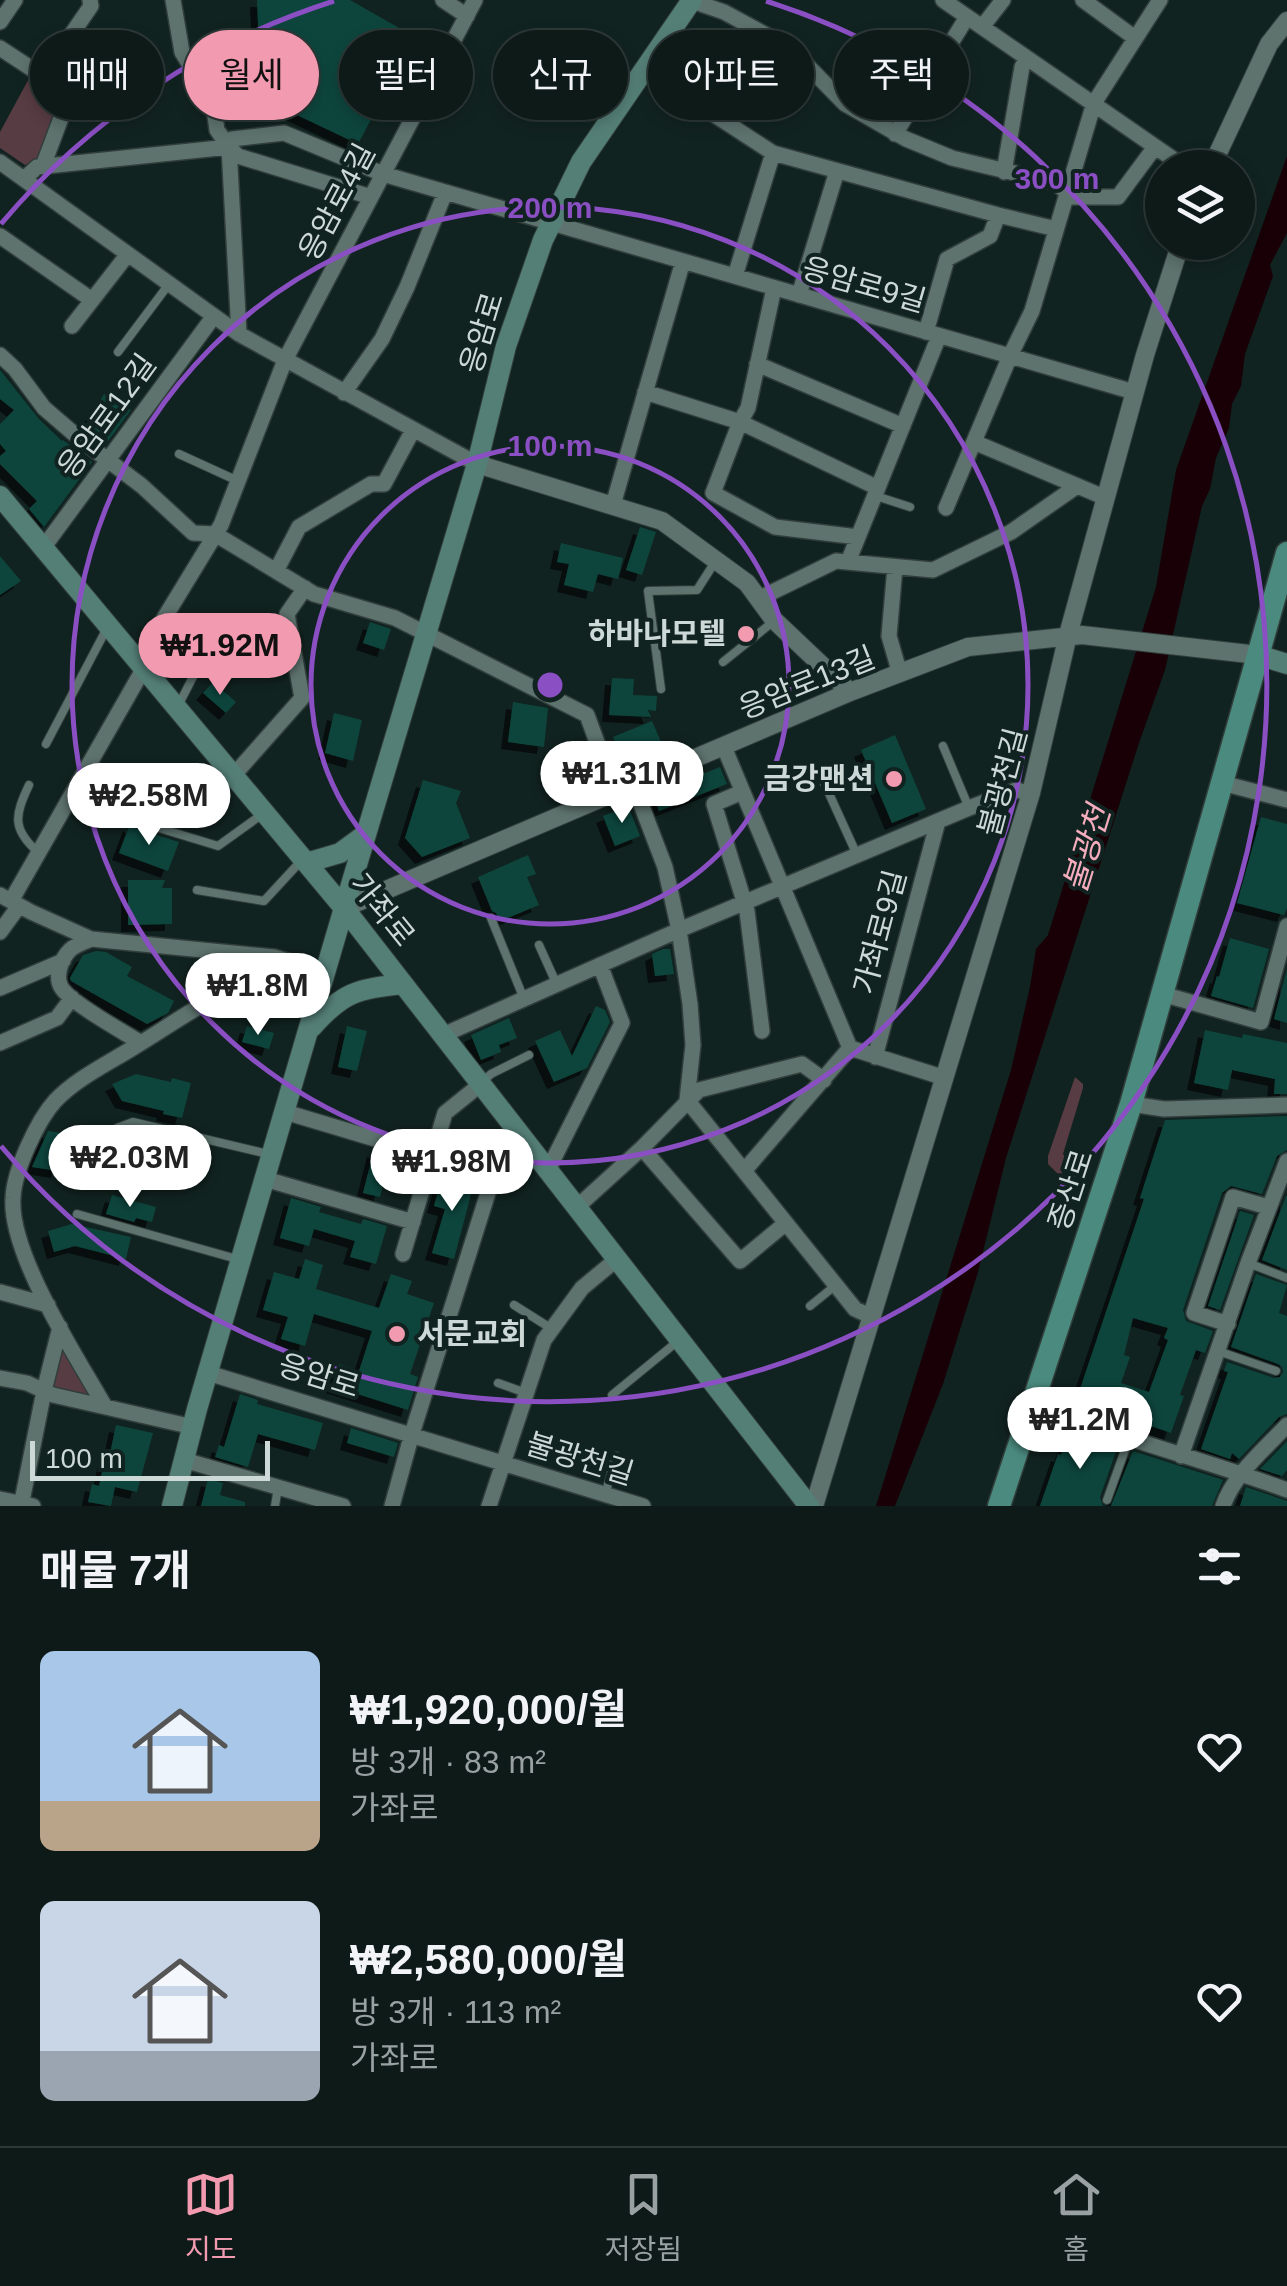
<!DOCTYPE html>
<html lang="ko">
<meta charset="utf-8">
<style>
:root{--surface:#0d1a18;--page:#1b2725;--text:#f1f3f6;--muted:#9aa1a2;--line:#2d3837;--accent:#f29ab0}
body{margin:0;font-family:Helvetica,"Noto Sans KR",sans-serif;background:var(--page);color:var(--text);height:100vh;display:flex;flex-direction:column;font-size:38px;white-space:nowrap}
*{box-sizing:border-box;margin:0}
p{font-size:32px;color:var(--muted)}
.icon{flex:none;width:55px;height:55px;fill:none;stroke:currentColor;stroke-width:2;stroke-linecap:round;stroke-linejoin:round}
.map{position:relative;height:1506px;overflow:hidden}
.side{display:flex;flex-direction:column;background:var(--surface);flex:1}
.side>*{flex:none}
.top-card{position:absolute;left:30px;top:30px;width:1228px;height:90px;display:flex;gap:20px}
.buttons{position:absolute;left:1145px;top:150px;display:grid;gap:20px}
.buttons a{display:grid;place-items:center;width:110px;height:110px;border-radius:50%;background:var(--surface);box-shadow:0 5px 15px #0003,0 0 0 2px var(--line);font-size:50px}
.scale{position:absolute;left:30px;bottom:25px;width:240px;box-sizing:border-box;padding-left:10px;border:5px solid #cdd9d6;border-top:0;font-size:28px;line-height:35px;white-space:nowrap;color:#cdd9d6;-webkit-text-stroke:8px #112320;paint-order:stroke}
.price{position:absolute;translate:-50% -85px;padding:0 22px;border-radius:35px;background:#fff;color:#222;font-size:32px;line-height:65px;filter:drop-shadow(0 2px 5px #0008)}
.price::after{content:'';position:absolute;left:50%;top:60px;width:30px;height:22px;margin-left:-15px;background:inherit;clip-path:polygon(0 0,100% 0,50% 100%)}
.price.current{background:var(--accent);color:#111}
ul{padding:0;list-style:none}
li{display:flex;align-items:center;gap:30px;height:250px;padding:0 40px}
li span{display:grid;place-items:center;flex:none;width:280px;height:200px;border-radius:15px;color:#555}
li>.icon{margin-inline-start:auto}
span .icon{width:120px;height:120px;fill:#fffc;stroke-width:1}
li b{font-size:42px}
h2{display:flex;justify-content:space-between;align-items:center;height:120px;padding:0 40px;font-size:42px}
.tag{padding:0 35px;border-radius:45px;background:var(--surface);box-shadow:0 5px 15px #0003,0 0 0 2px var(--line);font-size:35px;line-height:90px}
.tag.current{background:var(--accent);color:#111}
.tab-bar{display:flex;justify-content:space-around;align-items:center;height:140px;border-top:2px solid var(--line);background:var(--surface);font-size:28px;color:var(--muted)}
.tab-bar a{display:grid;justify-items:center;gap:5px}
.tab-bar .current{color:var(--accent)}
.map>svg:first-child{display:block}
.green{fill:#583c43}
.water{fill:#180006}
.building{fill:#0e453c;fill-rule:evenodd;filter:url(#shadow)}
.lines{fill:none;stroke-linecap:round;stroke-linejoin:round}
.service-casing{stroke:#313e3b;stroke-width:10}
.minor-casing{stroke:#313e3b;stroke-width:18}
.tertiary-casing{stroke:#313e3b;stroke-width:20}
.secondary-casing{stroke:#313e3b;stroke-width:22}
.primary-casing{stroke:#313e3b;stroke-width:25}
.service{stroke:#5e736e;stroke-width:8}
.minor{stroke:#5e736e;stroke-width:15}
.tertiary{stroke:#5e736e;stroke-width:18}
.secondary{stroke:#547f77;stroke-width:20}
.primary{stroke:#4b8b7f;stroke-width:22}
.ring{fill:none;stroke:#8b4fc4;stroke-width:5}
.poi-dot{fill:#f29ab0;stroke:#112320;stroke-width:4}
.labels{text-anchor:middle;stroke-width:8;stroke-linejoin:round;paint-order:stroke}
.street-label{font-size:30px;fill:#cdd9d6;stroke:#112320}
.poi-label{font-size:30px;font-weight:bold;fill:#cdd9d6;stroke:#112320;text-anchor:end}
.water-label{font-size:32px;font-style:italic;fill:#f5adbe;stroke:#112320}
.centre{fill:#8b4fc4;stroke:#112320;stroke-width:5}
.ring-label{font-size:30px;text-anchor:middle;font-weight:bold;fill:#8b4fc4;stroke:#112320;stroke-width:8;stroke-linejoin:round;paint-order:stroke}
</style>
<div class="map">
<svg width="1287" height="1506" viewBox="0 0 1287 1506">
<defs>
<filter id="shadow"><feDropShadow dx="-7" dy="7" stdDeviation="0" flood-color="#0009"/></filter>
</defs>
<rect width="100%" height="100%" fill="#112320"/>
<!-- green -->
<path class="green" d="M 32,73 L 63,94 L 38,158 L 25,165 L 0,148 L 0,132 Z
M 1075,1077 L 1083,1084 L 1083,1088 L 1063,1154 L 1066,1158 L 1061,1177 L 1048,1164 L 1048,1156 Z
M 61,1339 L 95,1398 L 49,1389 Z"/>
<!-- water -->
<path class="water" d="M 1287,156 L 1287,233 L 1270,265 L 1273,276 L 1245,354 L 1241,386 L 1232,404 L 1229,428 L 1216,458 L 1210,489 L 1202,506 L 1165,670 L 1139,743 L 1006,1158 L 978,1272 L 943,1384 L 895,1506 L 876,1506 L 1011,1070 L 1030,987 L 1036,949 L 1048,935 L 1156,587 L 1176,470 Z"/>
<!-- building -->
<path class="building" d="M 257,0 L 350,0 L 415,37 L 358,144 L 261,98 Z
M 0,370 L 39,419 L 62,441 L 63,440 L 92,462 L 44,527 L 29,509 L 37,501 L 0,464 L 0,456 L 6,451 L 0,444 L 0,424 L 14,410 L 0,399 Z
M 104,394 L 131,410 L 106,444 L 84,428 Z
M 640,527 L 656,532 L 642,575 L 626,570 Z
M 561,543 L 623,558 L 618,579 L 598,574 L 593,592 L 564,585 L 569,564 L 557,562 Z
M 0,556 L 21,581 L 0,595 Z
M 370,622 L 391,629 L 384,650 L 363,643 Z
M 612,678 L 634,679 L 633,695 L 657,696 L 656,711 L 648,710 L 651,717 L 609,715 Z
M 213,682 L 236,702 L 226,713 L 203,693 Z
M 513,702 L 548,708 L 544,747 L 508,742 Z
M 334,713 L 362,720 L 353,761 L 325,753 Z
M 652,721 L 665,751 L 625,768 L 613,737 Z
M 895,735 L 926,809 L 892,823 L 861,750 Z
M 720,767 L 727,784 L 659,811 L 653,794 Z
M 423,780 L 461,791 L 456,803 L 470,838 L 422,857 L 405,838 Z
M 628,806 L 640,836 L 615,846 L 603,816 Z
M 1261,817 L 1287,824 L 1287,908 L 1284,915 L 1237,903 Z
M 130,824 L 134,828 L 179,842 L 168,871 L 119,853 Z
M 528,855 L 536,874 L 527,877 L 539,905 L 500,921 L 496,913 L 492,911 L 478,877 Z
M 128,880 L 165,880 L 162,888 L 172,888 L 172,924 L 128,925 Z
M 1230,938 L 1269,949 L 1253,1008 L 1211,996 L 1217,976 L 1219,977 Z
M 663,949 L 670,949 L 674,974 L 655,976 L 652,954 Z
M 96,951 L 106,952 L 132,967 L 127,976 L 174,1001 L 168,1013 L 147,1024 L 71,981 L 70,978 L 83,955 Z
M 1287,969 L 1287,1023 L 1274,1019 Z
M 596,1006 L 605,1010 L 610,1022 L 587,1068 L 554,1082 L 535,1041 L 560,1030 L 572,1056 Z
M 509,1018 L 517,1038 L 499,1045 L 501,1052 L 481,1060 L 471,1035 Z
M 247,1026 L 274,1033 L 269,1049 L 242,1042 Z
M 347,1026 L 367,1031 L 357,1071 L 338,1067 Z
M 1205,1030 L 1242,1038 L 1243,1034 L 1287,1043 L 1287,1094 L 1274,1094 L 1275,1079 L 1232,1070 L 1228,1090 L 1194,1083 Z
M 136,1074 L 171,1082 L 172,1078 L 191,1083 L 182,1118 L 163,1114 L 164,1111 L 122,1101 L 112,1084 Z
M 1287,1116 L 1287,1150 L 1277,1156 L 1262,1194 L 1231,1186 L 1222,1193 L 1183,1310 L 1186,1321 L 1213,1331 L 1205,1353 L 1196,1350 L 1180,1395 L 1184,1396 L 1171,1433 L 1112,1412 L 1109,1420 L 1074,1407 L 1144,1199 L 1140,1198 L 1165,1120 ZM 1133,1318 L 1168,1328 L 1164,1338 L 1168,1340 L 1149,1392 L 1121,1383 L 1130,1357 L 1124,1355 Z
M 48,1131 L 62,1133 L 60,1145 L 77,1149 L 73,1167 L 59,1164 L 58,1171 L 32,1167 Z
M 374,1150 L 418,1164 L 413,1181 L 386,1174 L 380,1197 L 363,1193 Z
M 443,1174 L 474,1183 L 454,1259 L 432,1253 L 445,1209 L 434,1206 Z
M 112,1195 L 156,1207 L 152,1222 L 136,1218 L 134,1222 L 106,1214 Z
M 1286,1196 L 1287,1196 L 1287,1270 L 1262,1260 Z
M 291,1198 L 321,1207 L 319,1212 L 361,1224 L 363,1219 L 387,1226 L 376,1264 L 350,1257 L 355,1241 L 314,1229 L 309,1246 L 280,1238 Z
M 1240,1211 L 1254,1215 L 1220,1310 L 1208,1306 Z
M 72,1224 L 131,1237 L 126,1259 L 75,1246 L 54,1252 L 48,1231 Z
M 305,1259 L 323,1265 L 316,1289 L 379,1308 L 391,1274 L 412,1281 L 407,1294 L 434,1303 L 410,1374 L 418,1377 L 408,1410 L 332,1386 L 339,1364 L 359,1371 L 372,1331 L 314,1314 L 305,1346 L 281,1339 L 288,1317 L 263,1310 L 274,1272 L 299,1279 Z
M 1256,1274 L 1287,1285 L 1279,1313 L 1287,1316 L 1287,1414 L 1279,1417 L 1239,1459 L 1232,1453 L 1230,1459 L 1201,1449 L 1228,1372 L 1224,1371 L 1227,1362 L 1274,1378 L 1280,1377 L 1283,1372 L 1282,1367 L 1278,1364 L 1231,1347 Z
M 240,1394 L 258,1400 L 257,1404 L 323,1423 L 315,1450 L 258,1434 L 248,1467 L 215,1457 L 219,1445 L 224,1447 Z
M 116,1425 L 153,1433 L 137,1492 L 115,1487 L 111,1506 L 88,1502 L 92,1484 L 99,1486 L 107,1449 L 111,1449 Z
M 351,1428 L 398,1443 L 394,1457 L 347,1443 Z
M 1070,1430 L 1118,1446 L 1100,1497 L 1103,1506 L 1040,1506 L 1058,1454 L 1061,1455 Z
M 1287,1441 L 1287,1470 L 1282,1476 L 1260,1469 Z
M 1133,1451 L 1223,1480 L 1212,1506 L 1111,1506 Z
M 208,1479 L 223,1483 L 220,1495 L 245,1502 L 245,1506 L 201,1506 Z
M 1246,1487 L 1287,1501 L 1287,1506 L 1240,1506 Z"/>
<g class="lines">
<!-- service casing -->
<g class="service-casing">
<path id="service" d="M 118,352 L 169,284
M 179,454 L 238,481
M 876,496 L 910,507
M 723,662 L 774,621
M 661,689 L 648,591 L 697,590 L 715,562
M 179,704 L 214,636
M 46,744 L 107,628
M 943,746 L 969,808
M 822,778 L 857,855
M 29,785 C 15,815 11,829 39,853
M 136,821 L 218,846 L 264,813
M 197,890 L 264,901 L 300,862
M 491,918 L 524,999
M 539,945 L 557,985
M 481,1083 L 491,1074 L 529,1055
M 105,1172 L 117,1128 L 133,1122 L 272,1155
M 77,1214 L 237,1259
M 1248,1263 L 1287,1278
M 514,1305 L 552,1329
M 810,1306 L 836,1285
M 1218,1351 L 1276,1371
M 498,1383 L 526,1393
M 612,1395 L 678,1341
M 605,1495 L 616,1456
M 1107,1500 L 1129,1439
M 275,1506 L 278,1487"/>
</g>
<!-- minor casing -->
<g class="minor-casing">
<path id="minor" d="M 173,0 L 182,52 L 213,103 L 217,130 L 229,147 L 239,334
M 443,0 L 467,16
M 689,0 L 724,12 L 781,43 L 796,54 L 845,104 L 906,139 L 952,158 L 1056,183 L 1072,197 L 1118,197 L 1155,147
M 943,0 L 1186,168
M 1083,0 L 1135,38
M 0,22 L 15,0
M 982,27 L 1003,0
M 0,48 L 70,94
M 644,69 L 773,153 L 998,215 L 1056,229
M 895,134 L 967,17
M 229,147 L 232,139 L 284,133 L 383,174 L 1134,392
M 229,147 L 238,156 L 371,197
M 0,162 L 239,334 L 477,464
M 43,166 L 70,94 L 85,83 L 92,58 L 71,35 L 91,6 L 90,0
M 1004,172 L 1022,67 L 1027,58
M 24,179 L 37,167 L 229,147
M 0,236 L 92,300
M 735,276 L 773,153
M 774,288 L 748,408 L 740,422 L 713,493 L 775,527 L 858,537
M 799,295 L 837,171
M 72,326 L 128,254
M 926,332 L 947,259 L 990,236 L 998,215
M 0,355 L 15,369 L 44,408 L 80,439 L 142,486 L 193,533 L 215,534 L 314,594 L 395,618 L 587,715 L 609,775 L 639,799 L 665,867 L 679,930 L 690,1004 L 693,1045 L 687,1100
M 757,364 L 903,426
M 645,392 L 740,422 L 878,488
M 344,393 L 382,339 L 407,287 L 445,193
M 974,442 L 1106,498
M 613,505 L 683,261
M 946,508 L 1010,356 L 1032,311 L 1094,103 L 1160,0
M 43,548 L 214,316
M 848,562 L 939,336
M 895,567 L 889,636 L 900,674
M 276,571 L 299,527 L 371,484 L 384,484 L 413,430
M 758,599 L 836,561 L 933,570 L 1011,532 L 1077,486
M 724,747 L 850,1048
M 233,776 L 302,698 L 287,614 L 305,588
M 1222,783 L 1287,800
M 742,792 L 714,804 L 747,911 L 762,1031
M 0,895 L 31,912 L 91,939 L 274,957 L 325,972
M 11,901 L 144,668 L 146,648 L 221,525 L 285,360 L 475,0
M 0,932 L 19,906
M 91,939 C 85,942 75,945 70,950 C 61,959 55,976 61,987 C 70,1003 124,1032 141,1043
M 0,988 L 63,961
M 1162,994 L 1261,1022 L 1287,926
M 443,1035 L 679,930 L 969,808 L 1016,790 L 1031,793
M 0,1043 L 57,1018 L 72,998
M 850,1048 L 945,1078
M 875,1057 L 938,821
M 687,1100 L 855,1309 L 872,1317
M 1131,1104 L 1164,1109 L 1287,1105
M 285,1112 L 432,1156
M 642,1148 L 740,1261 L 786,1223
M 548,1170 L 622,1023 L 600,965
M 744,1171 L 850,1048
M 265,1179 L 413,1222
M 577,1207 L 642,1148 L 699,1090 L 802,1064 L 824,1080
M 403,1254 L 445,1113 L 481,1084
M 0,1292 L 48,1305
M 1228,1324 L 1194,1313 L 1233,1197 L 1268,1207
M 208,1373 L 643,1506
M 0,1378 L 27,1383 L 53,1395 L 193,1427
M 1033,1403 C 1116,1438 1203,1459 1287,1490
M 104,1405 C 76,1356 9,1253 13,1198 C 14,1171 37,1121 55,1101 C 76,1079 105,1065 131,1049 C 165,1029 198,1004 236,988 C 257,979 279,972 300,965
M 1181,1456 L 1248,1263 L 1287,1161
M 184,1460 L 343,1506
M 0,1499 L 33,1506
M 21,1506 L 44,1391 L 60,1327
M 392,1506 L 411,1437 L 493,1177 L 526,1142
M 489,1506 L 544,1340 L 582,1288 L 617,1259
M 1223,1506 C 1234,1474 1264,1450 1287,1425"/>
</g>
<!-- tertiary casing -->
<g class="tertiary-casing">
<path id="tertiary" d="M 1211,168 L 1269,44 L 1287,21
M 477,464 L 662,521 L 747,583 L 774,620 L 850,692
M 344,908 L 850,692 L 968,647 L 1082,635 L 1258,655
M 814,1506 L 1031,793 L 1068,635 L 1145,355 L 1181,242"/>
</g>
<!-- secondary casing -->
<g class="secondary-casing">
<path id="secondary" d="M 0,496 L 344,908 L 809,1506
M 1258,655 L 1287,664
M 306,863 L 340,853 L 366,834
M 312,1027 C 343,992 357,989 403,984
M 172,1506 L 197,1409 L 344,908 L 477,464 L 506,346 L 543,240 L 581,162 L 692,0"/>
</g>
<!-- primary casing -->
<g class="primary-casing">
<path id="primary" d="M 999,1506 L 1131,1104 L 1287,553"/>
</g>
<!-- service -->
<use href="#service" class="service"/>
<!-- minor -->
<use href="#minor" class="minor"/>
<!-- tertiary -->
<use href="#tertiary" class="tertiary"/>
<!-- secondary -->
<use href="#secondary" class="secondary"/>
<!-- primary -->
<use href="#primary" class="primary"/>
</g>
<!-- distance rings -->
<g class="ring">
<circle cx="550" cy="685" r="239"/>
<circle cx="550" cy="685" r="478"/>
<path d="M1 224A717 717 0 0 1 334 1M766 1A717 717 0 1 1 1 1146"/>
</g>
<!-- markers -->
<g class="poi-dot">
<circle cx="746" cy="634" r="10"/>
<circle cx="894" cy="779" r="10"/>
<circle cx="397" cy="1334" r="10"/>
</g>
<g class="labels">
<!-- street labels -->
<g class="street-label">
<text transform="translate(337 202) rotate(-62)" y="10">응암로4길</text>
<text transform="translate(864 285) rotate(16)" y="10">응암로9길</text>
<text transform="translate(482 333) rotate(-73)" y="10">응암로</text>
<text transform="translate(107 416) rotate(-54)" y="10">응암로12길</text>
<text transform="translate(807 683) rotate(-22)" y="10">응암로13길</text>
<text transform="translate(1003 782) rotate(-75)" y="10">불광천길</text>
<text transform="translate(382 910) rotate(51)" y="10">가좌로</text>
<text transform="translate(880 932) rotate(-75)" y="10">가좌로9길</text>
<text transform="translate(1071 1190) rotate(-72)" y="10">증산로</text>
<text transform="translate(319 1376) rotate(17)" y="10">응암로</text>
<text transform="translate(580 1459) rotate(17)" y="10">불광천길</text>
</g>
<!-- poi labels -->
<g class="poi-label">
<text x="726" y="644">하바나모텔</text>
<text x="874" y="789">금강맨션</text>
<text x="417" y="1344" text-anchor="start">서문교회</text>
</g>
<!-- water labels -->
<g class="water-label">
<text transform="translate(1087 849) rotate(-73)" y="11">불광천</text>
</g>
</g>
<circle cx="550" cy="685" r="15" class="centre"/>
<g class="ring-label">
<text x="1057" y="189">300 m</text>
<text x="550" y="218">200 m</text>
<text x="550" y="456">100 m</text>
</g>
</svg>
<div class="buttons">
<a><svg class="icon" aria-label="layers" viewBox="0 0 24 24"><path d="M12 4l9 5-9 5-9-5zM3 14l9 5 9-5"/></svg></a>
</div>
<div class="scale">100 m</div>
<b class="price current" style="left:220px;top:698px">₩1.92M</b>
<b class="price" style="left:622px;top:826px">₩1.31M</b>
<b class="price" style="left:149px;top:848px">₩2.58M</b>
<b class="price" style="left:258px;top:1038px">₩1.8M</b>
<b class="price" style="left:130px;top:1210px">₩2.03M</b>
<b class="price" style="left:452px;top:1214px">₩1.98M</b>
<b class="price" style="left:1080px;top:1472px">₩1.2M</b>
<div class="top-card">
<a class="tag">매매</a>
<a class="tag current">월세</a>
<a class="tag">필터</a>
<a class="tag">신규</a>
<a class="tag">아파트</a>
<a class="tag">주택</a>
</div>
</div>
<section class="side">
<h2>매물 7개<svg class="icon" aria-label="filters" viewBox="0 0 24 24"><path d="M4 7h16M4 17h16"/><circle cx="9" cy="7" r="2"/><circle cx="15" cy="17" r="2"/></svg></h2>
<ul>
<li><span style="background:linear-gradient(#a9c7e8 75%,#b9a48a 0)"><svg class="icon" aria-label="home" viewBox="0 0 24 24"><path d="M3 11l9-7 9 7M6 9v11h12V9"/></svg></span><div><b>₩1,920,000/월</b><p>방 3개 · 83 m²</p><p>가좌로</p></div><svg class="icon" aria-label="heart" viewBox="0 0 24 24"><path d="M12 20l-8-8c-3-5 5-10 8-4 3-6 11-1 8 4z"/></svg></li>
<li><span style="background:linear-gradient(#c9d6e8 75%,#9aa5b1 0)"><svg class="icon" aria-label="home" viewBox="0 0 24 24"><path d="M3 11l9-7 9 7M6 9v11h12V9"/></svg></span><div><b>₩2,580,000/월</b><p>방 3개 · 113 m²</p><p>가좌로</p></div><svg class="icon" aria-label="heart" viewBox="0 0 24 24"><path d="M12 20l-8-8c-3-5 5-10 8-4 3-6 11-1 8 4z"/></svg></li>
</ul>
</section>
<nav class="tab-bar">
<a class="current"><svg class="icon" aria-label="map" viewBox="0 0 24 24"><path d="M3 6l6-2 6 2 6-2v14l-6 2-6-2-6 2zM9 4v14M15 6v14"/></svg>지도</a>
<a><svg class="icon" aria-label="saved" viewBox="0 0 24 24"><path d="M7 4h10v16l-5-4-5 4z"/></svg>저장됨</a>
<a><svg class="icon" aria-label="home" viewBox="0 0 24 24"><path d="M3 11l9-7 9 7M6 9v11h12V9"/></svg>홈</a>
</nav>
